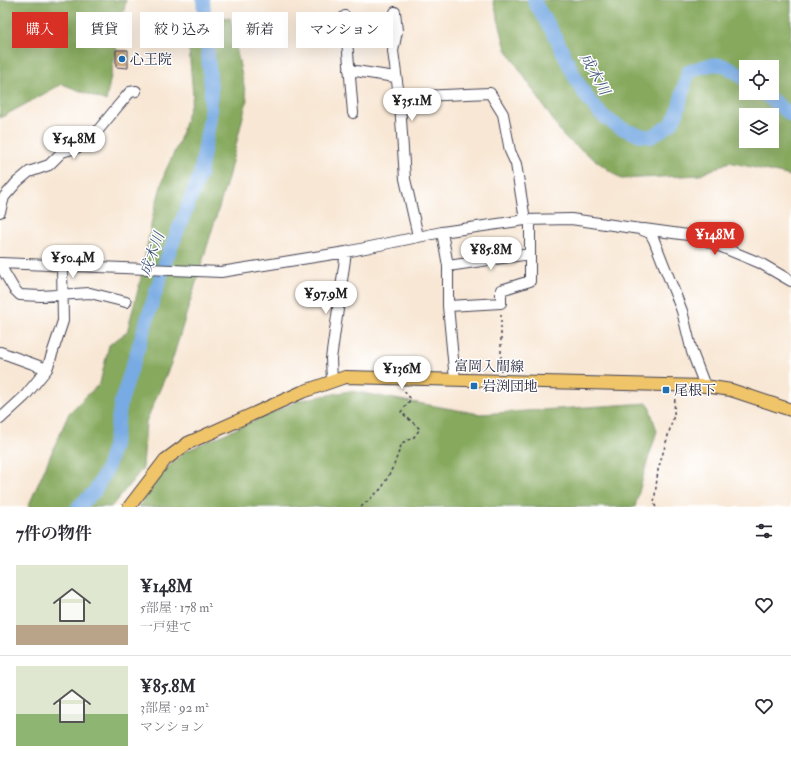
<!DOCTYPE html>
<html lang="ja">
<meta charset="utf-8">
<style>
:root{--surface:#fff;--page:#f7f7f7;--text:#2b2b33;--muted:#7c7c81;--line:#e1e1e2;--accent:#d93025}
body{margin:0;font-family:"IM FELL Double Pica","Noto Serif JP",serif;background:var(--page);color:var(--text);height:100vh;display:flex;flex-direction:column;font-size:15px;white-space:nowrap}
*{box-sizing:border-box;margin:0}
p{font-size:13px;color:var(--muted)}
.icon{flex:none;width:22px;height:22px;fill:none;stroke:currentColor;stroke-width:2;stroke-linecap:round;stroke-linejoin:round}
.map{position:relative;height:507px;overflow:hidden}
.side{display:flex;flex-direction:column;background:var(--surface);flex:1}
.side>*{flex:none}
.hud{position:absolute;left:12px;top:12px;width:400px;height:36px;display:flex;gap:8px}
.tools{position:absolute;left:739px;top:60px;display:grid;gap:8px}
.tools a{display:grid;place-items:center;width:40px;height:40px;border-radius:0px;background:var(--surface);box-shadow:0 4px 16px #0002;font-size:20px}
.price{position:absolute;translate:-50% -34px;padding:0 9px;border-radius:14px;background:#fff;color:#222;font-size:13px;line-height:26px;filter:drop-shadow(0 1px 2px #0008)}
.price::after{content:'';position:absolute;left:50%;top:24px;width:12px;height:9px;margin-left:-6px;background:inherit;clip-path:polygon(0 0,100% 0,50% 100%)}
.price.active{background:var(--accent);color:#fff}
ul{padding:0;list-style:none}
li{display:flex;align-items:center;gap:12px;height:100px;padding:0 16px}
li+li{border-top:1px solid var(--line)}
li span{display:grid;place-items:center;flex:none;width:112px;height:80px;border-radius:0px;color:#555}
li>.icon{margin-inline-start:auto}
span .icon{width:48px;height:48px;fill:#fffc;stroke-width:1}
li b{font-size:17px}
h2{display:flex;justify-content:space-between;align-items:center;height:48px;padding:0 16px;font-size:17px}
.chip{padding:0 14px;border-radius:0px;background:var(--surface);box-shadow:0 4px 16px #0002;font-size:14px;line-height:36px}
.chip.active{background:var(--accent);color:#fff}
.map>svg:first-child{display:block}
.forest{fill:#86a95d;stroke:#54664c;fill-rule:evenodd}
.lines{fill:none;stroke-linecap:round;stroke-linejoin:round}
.river{stroke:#78aae3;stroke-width:14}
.building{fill:#c8a47a}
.minor-casing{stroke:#424052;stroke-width:12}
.major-casing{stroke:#424052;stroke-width:14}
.path{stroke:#424052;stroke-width:1.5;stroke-dasharray:3 3;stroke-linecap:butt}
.minor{stroke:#fff;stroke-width:10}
.major{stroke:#f0c469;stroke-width:12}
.poi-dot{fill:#1f6fb2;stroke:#fff;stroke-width:1.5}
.labels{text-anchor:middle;stroke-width:3;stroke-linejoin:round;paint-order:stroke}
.poi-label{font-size:14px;fill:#22223b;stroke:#fff;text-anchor:start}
.street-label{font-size:14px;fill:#22223b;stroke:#fff}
.water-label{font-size:15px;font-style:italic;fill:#44587e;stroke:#fff}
</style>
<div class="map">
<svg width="791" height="507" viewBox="0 0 791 507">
<rect width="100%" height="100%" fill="#fff"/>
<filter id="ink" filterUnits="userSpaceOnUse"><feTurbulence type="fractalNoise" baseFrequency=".025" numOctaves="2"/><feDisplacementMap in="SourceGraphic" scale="8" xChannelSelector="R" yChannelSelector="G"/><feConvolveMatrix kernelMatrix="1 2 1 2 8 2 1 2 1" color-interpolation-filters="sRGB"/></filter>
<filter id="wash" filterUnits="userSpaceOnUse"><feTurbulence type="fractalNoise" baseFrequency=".012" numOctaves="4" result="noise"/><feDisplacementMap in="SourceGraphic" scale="16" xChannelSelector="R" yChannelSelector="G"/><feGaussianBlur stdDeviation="0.9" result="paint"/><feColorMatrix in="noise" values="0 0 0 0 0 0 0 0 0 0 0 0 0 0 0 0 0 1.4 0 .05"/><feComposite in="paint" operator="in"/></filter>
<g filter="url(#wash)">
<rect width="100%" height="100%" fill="#f8e7d4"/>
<!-- forest -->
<path class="forest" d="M 0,0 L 126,0 L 106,101 L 62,84 L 0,118 Z
M 493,0 L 791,0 L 791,176 L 729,162 L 700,175 L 621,179 L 564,137 L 506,49 ZM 746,67 L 772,67 L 772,93 L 746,93 ZM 746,115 L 772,115 L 772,141 L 746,141 Z
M 186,14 L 230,18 L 247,100 L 228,178 L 172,361 L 146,422 L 143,468 L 111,507 L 28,507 L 69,413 L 100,383 L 109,345 L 127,332 L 140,282 L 153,215 L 165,172 L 179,142 L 193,96 Z
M 350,391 L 480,414 L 648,403 L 657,431 L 646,466 L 635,507 L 139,507 L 161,474 L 184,452 L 300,400 Z"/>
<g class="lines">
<!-- river -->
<path class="river" d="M 534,0 C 540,14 550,26 557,40 C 580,87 593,128 651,137 L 671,124 L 677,114 L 688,72 C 716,61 723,61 746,80
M 763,93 L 791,115
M 78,507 L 95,491 L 107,469 L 114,445 L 121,402 L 166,260 L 200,175 L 210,117 L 211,88 L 203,0"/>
</g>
<g id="blocks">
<!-- building -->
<path class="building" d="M 116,50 L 128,50 L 128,68 L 116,67 Z"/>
</g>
</g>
<g filter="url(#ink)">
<use href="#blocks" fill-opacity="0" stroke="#424052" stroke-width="1"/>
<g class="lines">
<!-- minor casing -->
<g class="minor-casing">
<path id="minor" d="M 395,12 L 397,31 L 393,51 L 400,104 L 405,179 L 418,236
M 345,16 L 353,113
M 349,70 L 395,77
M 399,97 L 490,93 L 503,114 L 510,151 L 516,164 L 525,220
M 0,212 L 4,197 L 17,182 L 29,172 L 49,165 L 62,152 L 86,145 L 118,106 L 130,92 L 136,91
M 644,229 L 695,236 L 760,263 L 791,281
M 442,232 L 448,266 L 448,306 L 455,380
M 0,263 L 221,272 L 346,252 L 442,232 L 525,220 L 571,219 L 640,229 L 650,233 L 654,240 L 682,311 L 692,352 L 705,386
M 0,265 L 14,289 L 20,295 L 41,296 L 90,293 L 126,302
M 448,266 L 530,254
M 448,306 L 501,303 L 501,290 L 530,281 L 530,220
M 0,352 L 47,369
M 332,381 L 331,359 L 346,252
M 0,419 L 25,396 L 47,369 L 63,321 L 62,266"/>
</g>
<!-- major casing -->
<g class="major-casing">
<path id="major" d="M 129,507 L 165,460 L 188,443 L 302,392 L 345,377 L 705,386 L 731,390 L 791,410"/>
</g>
<!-- path -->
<path class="path" d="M 501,371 L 501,311
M 361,507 L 382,488 L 394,465 L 402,443 L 414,437 L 420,429 L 401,412 L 411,399 L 402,389
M 656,507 L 654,504 L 658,470 L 674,415 L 675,396"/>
<!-- minor -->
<use href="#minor" class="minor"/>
<!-- major -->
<use href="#major" class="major"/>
</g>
</g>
<!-- markers -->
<g class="poi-dot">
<circle cx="122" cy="59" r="4"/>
<rect x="470" y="382" width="8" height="8" rx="2"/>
<rect x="662" y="386" width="8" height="8" rx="2"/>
</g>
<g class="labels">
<!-- poi labels -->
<g class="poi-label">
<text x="130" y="64">心王院</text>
<text x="482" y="391">岩渕団地</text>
<text x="674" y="395">尾根下</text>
</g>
<!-- street labels -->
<g class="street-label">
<text transform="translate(489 366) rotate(1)" y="5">富岡入間線</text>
</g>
<!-- water labels -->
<g class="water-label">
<text transform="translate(595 74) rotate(61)" y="5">成木川</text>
<text transform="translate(152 254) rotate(-70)" y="5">成木川</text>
</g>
</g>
</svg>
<div class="tools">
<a><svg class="icon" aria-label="locate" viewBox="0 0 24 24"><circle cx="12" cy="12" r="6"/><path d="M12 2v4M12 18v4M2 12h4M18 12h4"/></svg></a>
<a><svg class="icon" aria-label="layers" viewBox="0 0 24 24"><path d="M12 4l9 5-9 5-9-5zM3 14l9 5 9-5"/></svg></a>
</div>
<b class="price" style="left:412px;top:122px">¥35.1M</b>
<b class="price" style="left:74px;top:160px">¥54.8M</b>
<b class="price active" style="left:715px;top:256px">¥148M</b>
<b class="price" style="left:491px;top:271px">¥85.8M</b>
<b class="price" style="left:73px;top:279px">¥50.4M</b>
<b class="price" style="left:326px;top:315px">¥97.9M</b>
<b class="price" style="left:402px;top:390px">¥136M</b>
<div class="hud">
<a class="chip active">購入</a>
<a class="chip">賃貸</a>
<a class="chip">絞り込み</a>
<a class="chip">新着</a>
<a class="chip">マンション</a>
</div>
</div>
<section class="side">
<h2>7件の物件<svg class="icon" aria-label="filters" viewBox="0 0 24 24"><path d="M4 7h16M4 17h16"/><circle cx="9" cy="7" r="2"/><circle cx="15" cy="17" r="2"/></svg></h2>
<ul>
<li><span style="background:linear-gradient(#dfe7d0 75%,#b9a48a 0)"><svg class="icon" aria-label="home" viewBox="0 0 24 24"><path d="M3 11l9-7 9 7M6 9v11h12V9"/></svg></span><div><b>¥148M</b><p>5部屋 · 178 m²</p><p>一戸建て</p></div><svg class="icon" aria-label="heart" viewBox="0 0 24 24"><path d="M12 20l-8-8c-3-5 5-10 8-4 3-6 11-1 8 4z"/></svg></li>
<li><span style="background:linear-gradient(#dfe7d0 60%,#8fb573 0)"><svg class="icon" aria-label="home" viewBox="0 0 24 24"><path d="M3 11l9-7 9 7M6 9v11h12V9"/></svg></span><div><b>¥85.8M</b><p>3部屋 · 92 m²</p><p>マンション</p></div><svg class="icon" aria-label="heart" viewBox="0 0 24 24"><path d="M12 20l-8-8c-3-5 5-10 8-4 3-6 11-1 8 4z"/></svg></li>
</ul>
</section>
